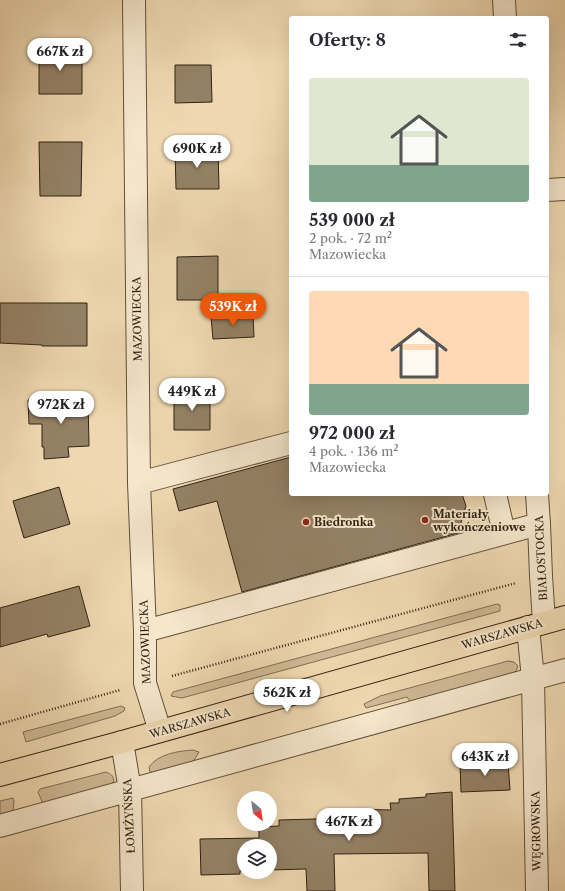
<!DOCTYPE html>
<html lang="pl">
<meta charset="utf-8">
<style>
:root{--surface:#fff;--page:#f7f7f7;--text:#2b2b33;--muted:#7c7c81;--line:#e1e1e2;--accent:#ea580c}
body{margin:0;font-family:"Libre Caslon Text",serif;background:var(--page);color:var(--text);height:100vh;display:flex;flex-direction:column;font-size:15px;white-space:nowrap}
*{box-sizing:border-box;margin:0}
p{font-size:13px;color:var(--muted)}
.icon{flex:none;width:22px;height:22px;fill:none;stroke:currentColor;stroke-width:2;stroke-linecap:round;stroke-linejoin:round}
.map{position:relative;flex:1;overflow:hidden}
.panel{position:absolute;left:289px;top:16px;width:260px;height:480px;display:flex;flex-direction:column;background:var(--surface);border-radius:4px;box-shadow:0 4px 16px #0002}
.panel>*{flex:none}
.needle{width:26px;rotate:151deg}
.tools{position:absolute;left:237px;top:791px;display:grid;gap:8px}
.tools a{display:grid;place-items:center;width:40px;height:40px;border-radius:50%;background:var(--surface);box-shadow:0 4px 16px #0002;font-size:20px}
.price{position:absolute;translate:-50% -34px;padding:0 9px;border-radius:14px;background:#fff;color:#222;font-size:13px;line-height:26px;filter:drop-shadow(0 1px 2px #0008)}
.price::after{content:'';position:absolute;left:50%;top:24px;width:12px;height:9px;margin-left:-6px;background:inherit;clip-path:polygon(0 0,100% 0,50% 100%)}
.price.on{background:var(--accent);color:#fff}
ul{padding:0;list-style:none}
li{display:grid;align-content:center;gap:8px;height:212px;padding:0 20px}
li+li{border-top:1px solid var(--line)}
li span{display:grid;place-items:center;height:124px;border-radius:4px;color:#555}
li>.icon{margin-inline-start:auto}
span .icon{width:72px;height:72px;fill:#fffc;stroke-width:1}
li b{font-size:17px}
h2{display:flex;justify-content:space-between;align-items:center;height:48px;padding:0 20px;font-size:17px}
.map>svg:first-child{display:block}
.green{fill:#cfb996;stroke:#806e54}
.building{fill:#948165;stroke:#312213}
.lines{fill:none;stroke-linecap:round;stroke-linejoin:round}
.minor-casing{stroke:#60503a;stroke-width:24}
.major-casing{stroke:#312213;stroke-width:24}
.path{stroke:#312213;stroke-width:2.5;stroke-dasharray:1 2;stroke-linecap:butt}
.minor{stroke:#f5e6cc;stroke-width:22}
.major{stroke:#efd8b1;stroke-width:22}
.poi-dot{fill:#8f2418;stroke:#f5e6cc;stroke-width:1.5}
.labels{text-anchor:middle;stroke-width:4;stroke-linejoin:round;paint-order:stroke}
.street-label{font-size:11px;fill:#312213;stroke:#f5e6cc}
.poi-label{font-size:11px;font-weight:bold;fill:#312213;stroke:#f5e6cc;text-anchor:start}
</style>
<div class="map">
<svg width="565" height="891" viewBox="0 0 565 891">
<rect width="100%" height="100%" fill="#efd8b1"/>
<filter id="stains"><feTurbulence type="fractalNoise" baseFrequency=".005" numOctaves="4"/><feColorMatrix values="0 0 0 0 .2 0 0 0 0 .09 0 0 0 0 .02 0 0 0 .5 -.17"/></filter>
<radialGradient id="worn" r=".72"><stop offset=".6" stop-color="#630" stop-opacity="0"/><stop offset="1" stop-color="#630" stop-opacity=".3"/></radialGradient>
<!-- green -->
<path class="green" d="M 497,604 L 500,605 L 500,611 L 182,698 L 171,696 L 173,692 Z
M 508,661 L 514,662 L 518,666 L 516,671 L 511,675 L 411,703 L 407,697 L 366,708 L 364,704 L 380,696 Z
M 121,706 L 125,708 L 124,711 L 115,716 L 26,742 L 23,732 Z
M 193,750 L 199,752 L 193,762 L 154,773 L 150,772 L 149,767 C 158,754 178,751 193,750 Z
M 106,772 C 111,774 113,775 114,781 L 109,787 L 43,804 L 38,792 L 40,789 Z
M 13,798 L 14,801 L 13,813 L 0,816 L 0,801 Z"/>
<!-- building -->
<path class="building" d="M 39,50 L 82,50 L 82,94 L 39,94 Z
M 175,65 L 211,65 L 212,102 L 175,103 Z
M 39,142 L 82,142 L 81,196 L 40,196 Z
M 218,148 L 219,189 L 176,189 L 175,149 Z
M 218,256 L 218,300 L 177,300 L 177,257 Z
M 0,303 L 87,303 L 87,346 L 42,346 L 42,345 L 0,343 Z
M 253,314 L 254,337 L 213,339 L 211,317 Z
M 174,395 L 210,395 L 210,430 L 174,430 Z
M 88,399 L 89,446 L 68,447 L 69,457 L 44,459 L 44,447 L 42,447 L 42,424 L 29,424 L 28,400 Z
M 291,457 L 291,494 L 462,494 L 466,506 L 458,533 L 242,592 L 217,501 L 179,511 L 173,489 Z
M 59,487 L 70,524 L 24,538 L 13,501 Z
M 79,586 L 90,626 L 48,637 L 47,634 L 0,647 L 0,608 Z
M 508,762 L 510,790 L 461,792 L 460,764 Z
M 452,792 L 455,891 L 429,891 L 428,853 L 334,854 L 335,891 L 307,891 L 306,869 L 270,870 L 270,846 L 244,846 L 244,871 L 240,871 L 240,874 L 201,875 L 200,839 L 259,838 L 259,827 L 279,826 L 279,820 L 349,818 L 349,809 L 391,810 L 390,803 L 399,803 L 399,799 L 426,797 L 426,794 Z"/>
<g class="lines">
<!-- minor casing -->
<g class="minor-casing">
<path id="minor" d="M 134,0 L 139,483 L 145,631 L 145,683 L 160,731
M 504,0 L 505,18
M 547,190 L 565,189
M 139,483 L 291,443
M 495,494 L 504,533
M 537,494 L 539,524 L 541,576 L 544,622
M 528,627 L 533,679 L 537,891
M 145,631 L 539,524
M 122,742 L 130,790 L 132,891
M 0,826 L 565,670"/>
</g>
<!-- major casing -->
<g class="major-casing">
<path id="major" d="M 0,775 L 122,742 L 565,617"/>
</g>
<!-- path -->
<path class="path" d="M 172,676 L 516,583
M 0,724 L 120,690"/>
<!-- minor -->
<use href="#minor" class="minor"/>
<!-- major -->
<use href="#major" class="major"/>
</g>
<!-- markers -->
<g class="poi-dot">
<circle cx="425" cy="520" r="4"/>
<circle cx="306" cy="522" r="4"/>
</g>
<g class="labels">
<!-- street labels -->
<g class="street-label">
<text transform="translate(137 319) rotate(-91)" y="4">MAZOWIECKA</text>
<text transform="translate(541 558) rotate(-93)" y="4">BIAŁOSTOCKA</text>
<text transform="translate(502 634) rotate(-16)" y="4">WARSZAWSKA</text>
<text transform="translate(145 642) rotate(-92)" y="4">MAZOWIECKA</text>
<text transform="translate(190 723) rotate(-16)" y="4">WARSZAWSKA</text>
<text transform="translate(129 816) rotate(-93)" y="4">ŁOMŻYŃSKA</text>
<text transform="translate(536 831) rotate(-91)" y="4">WĘGROWSKA</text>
</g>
<!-- poi labels -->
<g class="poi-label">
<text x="433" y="518">Materiały<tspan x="433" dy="13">wykończeniowe</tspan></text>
<text x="314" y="526">Biedronka</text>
</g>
</g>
<rect width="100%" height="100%" filter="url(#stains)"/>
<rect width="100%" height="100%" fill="url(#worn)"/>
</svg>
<div class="tools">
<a><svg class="needle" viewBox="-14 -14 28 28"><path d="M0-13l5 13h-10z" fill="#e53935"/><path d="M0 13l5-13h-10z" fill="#7c7c81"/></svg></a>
<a><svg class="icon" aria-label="layers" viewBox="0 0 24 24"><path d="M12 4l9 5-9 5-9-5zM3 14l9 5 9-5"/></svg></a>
</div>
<b class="price" style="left:60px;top:72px">667K zł</b>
<b class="price" style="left:197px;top:169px">690K zł</b>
<b class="price on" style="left:233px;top:327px">539K zł</b>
<b class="price" style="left:192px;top:412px">449K zł</b>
<b class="price" style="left:61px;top:425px">972K zł</b>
<b class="price" style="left:287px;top:713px">562K zł</b>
<b class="price" style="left:485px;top:777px">643K zł</b>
<b class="price" style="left:349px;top:842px">467K zł</b>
<section class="panel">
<h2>Oferty: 8<svg class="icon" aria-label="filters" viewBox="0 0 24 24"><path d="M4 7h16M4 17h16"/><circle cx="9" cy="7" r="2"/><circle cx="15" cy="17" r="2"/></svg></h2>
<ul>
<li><span style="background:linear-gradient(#dfe7d0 70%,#7fa58c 0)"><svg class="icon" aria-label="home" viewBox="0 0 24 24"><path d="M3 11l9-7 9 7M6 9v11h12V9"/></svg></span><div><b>539 000 zł</b><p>2 pok. · 72 m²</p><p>Mazowiecka</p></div></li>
<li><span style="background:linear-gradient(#ffd9b3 75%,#7fa58c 0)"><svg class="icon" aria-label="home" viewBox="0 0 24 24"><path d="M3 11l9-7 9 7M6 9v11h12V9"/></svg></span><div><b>972 000 zł</b><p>4 pok. · 136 m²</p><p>Mazowiecka</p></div></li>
</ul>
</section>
</div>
